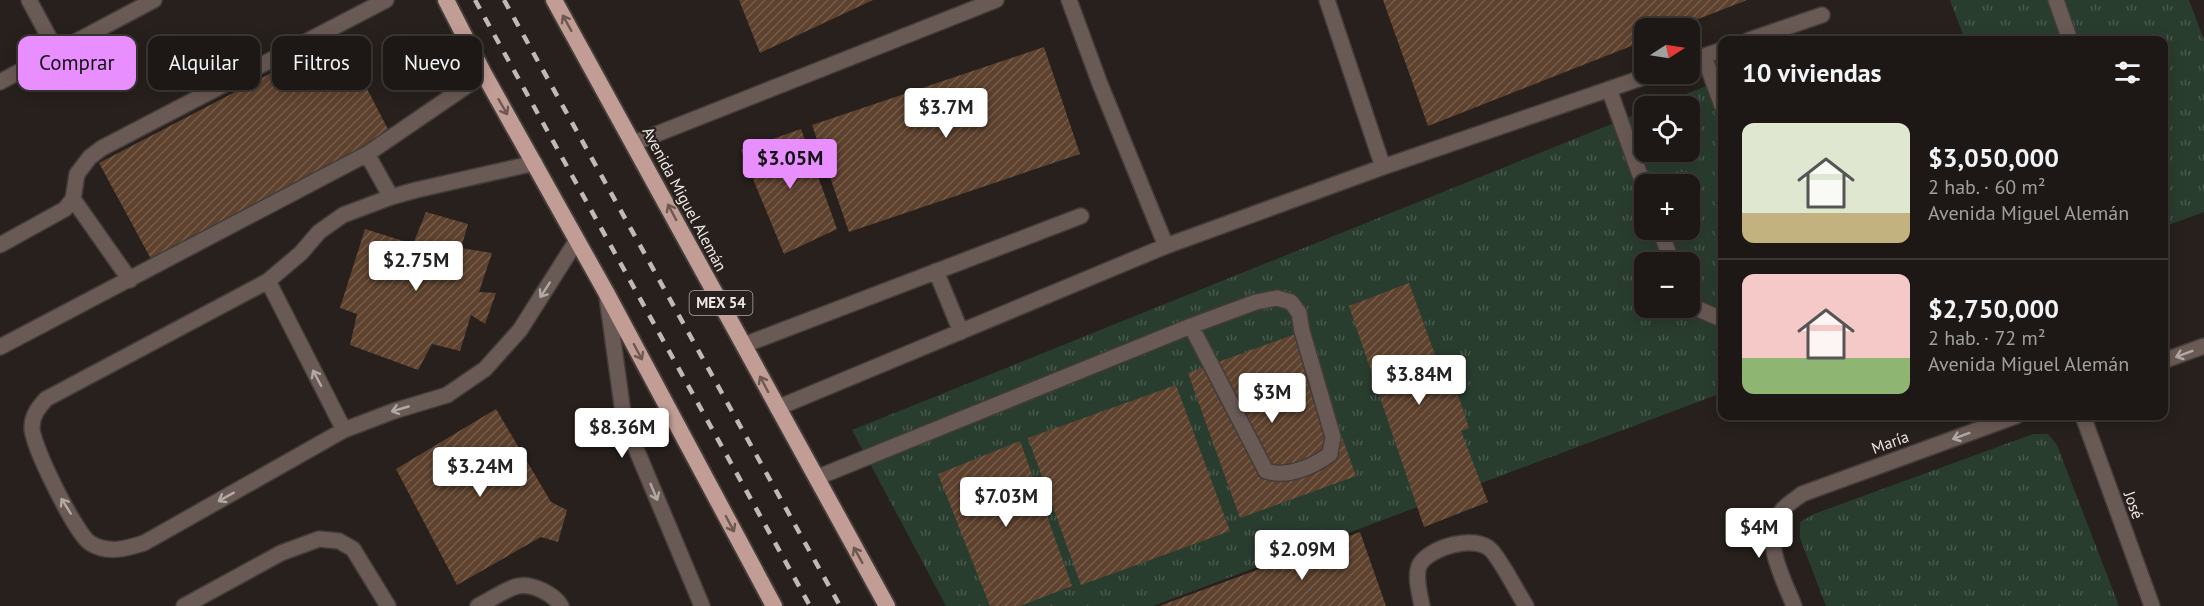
<!DOCTYPE html>
<html lang="es">
<meta charset="utf-8">
<style>
:root{--surface:#1d1815;--page:#2a2522;--text:#f1f3f6;--muted:#a0a0a0;--line:#3b3734;--accent:#e88eff}
body{margin:0;font-family:"PT Sans",sans-serif;background:var(--page);color:var(--text);height:100vh;display:flex;flex-direction:column;font-size:22px;white-space:nowrap}
*{box-sizing:border-box;margin:0}
p{font-size:20px;color:var(--muted)}
.icon{flex:none;width:33px;height:33px;fill:none;stroke:currentColor;stroke-width:2;stroke-linecap:round;stroke-linejoin:round}
.map{position:relative;flex:1;overflow:hidden}
.panel{position:absolute;left:1718px;top:36px;width:450px;height:384px;display:flex;flex-direction:column;background:var(--surface);border-radius:12px;box-shadow:0 3px 15px #0003,0 0 0 2px var(--line)}
.panel>*{flex:none}
.hud{position:absolute;left:18px;top:36px;width:570px;height:54px;display:flex;gap:12px}
.needle{width:39px;rotate:78deg}
.fabs{position:absolute;left:1634px;top:18px;display:grid;gap:12px}
.fabs a{display:grid;place-items:center;width:66px;height:66px;border-radius:12px;background:var(--surface);box-shadow:0 3px 15px #0003,0 0 0 2px var(--line);font-size:30px}
.price{position:absolute;translate:-50% -51px;padding:0 14px;border-radius:6px;background:#fff;color:#222;font-size:20px;line-height:39px;filter:drop-shadow(0 2px 3px #0008)}
.price::after{content:'';position:absolute;left:50%;top:36px;width:18px;height:14px;margin-left:-9px;background:inherit;clip-path:polygon(0 0,100% 0,50% 100%)}
.price.on{background:var(--accent);color:#111}
ul{padding:0;list-style:none}
li{display:flex;align-items:center;gap:18px;height:150px;padding:0 24px}
li+li{border-top:2px solid var(--line)}
li span{display:grid;place-items:center;flex:none;width:168px;height:120px;border-radius:12px;color:#555}
li>.icon{margin-inline-start:auto}
span .icon{width:72px;height:72px;fill:#fffc;stroke-width:1}
li b{font-size:26px}
h2{display:flex;justify-content:space-between;align-items:center;height:72px;padding:0 24px;font-size:26px}
.tag{padding:0 21px;border-radius:12px;background:var(--surface);box-shadow:0 3px 15px #0003,0 0 0 2px var(--line);font-size:21px;line-height:54px}
.tag.on{background:var(--accent);color:#111}
.map>svg:first-child{display:block}
.grass{fill:url(#grass-tufts);fill-rule:evenodd}
.building{fill:url(#building-hatch)}
.lines{fill:none;stroke-linecap:round;stroke-linejoin:round}
.service-casing{stroke:#433c38;stroke-width:18}
.minor-casing{stroke:#433c38;stroke-width:18}
.tertiary-casing{stroke:#433c38;stroke-width:18}
.trunk-casing{stroke:#433c38;stroke-width:20}
.service{stroke:#6a5a56;stroke-width:15}
.minor{stroke:#6a5a56;stroke-width:15}
.tertiary{stroke:#6a5a56;stroke-width:15}
.trunk{stroke:#c29d95;stroke-width:16}
.rail{stroke:#c0bab7;stroke-width:4.5;stroke-dasharray:10 10;stroke-linecap:butt}
.oneway{stroke:#6d5852}
.oneway2{stroke:#b2a8a4}
.labels{text-anchor:middle;stroke-width:4.5;stroke-linejoin:round;paint-order:stroke}
.shield{fill:#27201c;stroke:#b1aba8;stroke-width:1.5}
.shield-label{font-size:15px;font-weight:bold;fill:#ece7e4}
.street-label{font-size:16px;fill:#ece7e4;stroke:#27201c}
</style>
<div class="map">
<svg width="2204" height="606" viewBox="0 0 2204 606">
<defs>
<pattern id="grass-tufts" width="24" height="20" patternUnits="userSpaceOnUse" patternTransform="scale(1.5)"><rect width="24" height="20" fill="#293d2f"/><path d="M3 7l-1-3M5 7V3M7 7l1-3M15 17l-1-3M17 17v-4M19 17l1-3" fill="none" stroke="#48594d"/></pattern>
<pattern id="building-hatch" width="6" height="6" patternUnits="userSpaceOnUse" patternTransform="scale(1.5)"><rect width="6" height="6" fill="#5e422e"/><path d="M-1 1l2-2M0 6l6-6M5 7l2-2" fill="none" stroke="#755d4c"/></pattern>
</defs>
<rect width="100%" height="100%" fill="#27201c"/>
<!-- grass -->
<path class="grass" d="M 1950,0 L 2189,0 L 2204,40 L 2204,212 L 2163,227 L 2163,40 L 1965,40 Z
M 1722,80 L 1722,393 L 1153,606 L 946,606 L 852,430 L 1644,111 L 1644,152 L 1689,152 L 1689,106 L 1655,106 ZM 1644,184 L 1689,184 L 1689,230 L 1644,230 ZM 1644,262 L 1689,262 L 1689,308 L 1644,308 Z
M 2033,434 L 2048,434 L 2057,445 L 2119,606 L 1826,606 L 1800,538 L 1800,522 L 1814,514 Z"/>
<!-- building -->
<path class="building" d="M 739,0 L 873,0 L 760,53 Z
M 1383,0 L 1747,0 L 1675,28 L 1644,28 L 1644,41 L 1428,126 Z
M 340,37 L 390,133 L 151,259 L 99,163 Z
M 1044,47 L 1080,154 L 849,232 L 812,125 Z
M 801,129 L 837,229 L 784,254 L 741,150 Z
M 426,212 L 468,224 L 461,248 L 492,253 L 479,292 L 496,293 L 485,324 L 471,315 L 460,351 L 432,344 L 418,370 L 350,345 L 357,314 L 340,308 L 365,229 L 413,244 Z
M 1409,283 L 1448,391 L 1456,389 L 1469,428 L 1461,431 L 1488,502 L 1424,527 L 1349,306 Z
M 1304,331 L 1356,476 L 1240,518 L 1188,373 Z
M 1176,385 L 1230,531 L 1081,585 L 1028,438 Z
M 496,409 L 551,502 L 567,510 L 558,542 L 541,537 L 457,585 L 396,469 Z
M 1020,441 L 1072,586 L 1020,606 L 990,606 L 938,474 Z
M 1360,532 L 1386,606 L 1159,606 Z"/>
<g class="lines">
<!-- service casing -->
<g class="service-casing">
<path id="service" d="M 29,0 L 57,52
M 1069,0 L 1100,84 L 1166,246
M 1327,0 L 1383,167
M 1749,40 L 1822,15
M 1704,56 L 1722,106
M 1689,61 L 1722,50
M 0,82 L 154,0
M 1609,89 L 1644,186
M 634,143 L 996,0
M 367,154 L 391,197
M 535,163 L 416,190 L 391,197 L 343,215 L 319,232 L 301,253 L 268,281 L 46,399 C 39,407 32,415 32,427 C 31,444 76,534 90,543 C 108,554 125,549 144,543 L 344,430 L 394,411 L 447,395 L 485,369 L 520,330 L 577,240
M 73,199 L 130,280
M 1660,230 L 1672,262
M 0,245 L 65,209 L 73,199 L 77,174 L 90,157 L 102,148 L 386,0
M 936,271 L 961,332
M 268,281 L 344,430
M 1689,300 L 1696,308 L 1719,318 L 1722,317
M 744,345 L 1081,216
M 0,347 L 367,154 L 484,74
M 777,408 L 1166,246 L 1383,167 L 1653,74
M 816,478 L 1191,326 L 1256,302 L 1277,298 L 1291,302 L 1299,313 L 1302,331 L 1333,437 L 1330,454 C 1313,467 1287,478 1266,471 L 1191,326
M 184,606 L 281,553 L 319,539 L 339,541 L 353,549 L 388,606
M 478,606 C 489,601 507,588 518,586 C 532,583 554,594 561,606
M 1422,606 C 1420,595 1414,575 1420,564 C 1431,547 1475,534 1491,550 C 1501,560 1517,592 1526,606"/>
</g>
<!-- minor casing -->
<g class="minor-casing">
<path id="minor" d="M 2056,0 L 2070,40
M 2163,361 L 2204,346
M 2083,416 L 2152,606
M 1794,606 C 1783,577 1761,541 1781,512 C 1785,505 1796,499 1802,494 L 2016,416"/>
</g>
<!-- tertiary casing -->
<g class="tertiary-casing">
<path id="tertiary" d="M 607,297 L 624,420 L 702,606"/>
</g>
<!-- trunk casing -->
<g class="trunk-casing">
<path id="trunk" d="M 446,0 L 484,74 L 607,294 L 774,606
M 554,0 L 887,606"/>
</g>
<!-- service -->
<use href="#service" class="service"/>
<!-- minor -->
<use href="#minor" class="minor"/>
<!-- tertiary -->
<use href="#tertiary" class="tertiary"/>
<!-- trunk -->
<use href="#trunk" class="trunk"/>
<!-- rail -->
<path class="rail" d="M 475,0 L 810,606
M 504,0 L 840,606"/>
</g>
<!-- one-way arrows -->
<defs><path id="oneway-shaft" d="M-6 0H5M1.5-3L5.5 0L1.5 3" fill="none" stroke-width="1.6" stroke-linecap="round" stroke-linejoin="round" transform="scale(1.5)"/></defs>
<g class="oneway">
<use href="#oneway-shaft" transform="translate(567 23) rotate(-119)"/>
<use href="#oneway-shaft" transform="translate(503 107) rotate(60)"/>
<use href="#oneway-shaft" transform="translate(672 212) rotate(-118)"/>
<use href="#oneway-shaft" transform="translate(638 352) rotate(62)"/>
<use href="#oneway-shaft" transform="translate(764 384) rotate(-118)"/>
<use href="#oneway-shaft" transform="translate(730 524) rotate(62)"/>
<use href="#oneway-shaft" transform="translate(858 555) rotate(-119)"/>
</g>
<g class="oneway2">
<use href="#oneway-shaft" transform="translate(545 290) rotate(123)"/>
<use href="#oneway-shaft" transform="translate(2184 354) rotate(160)"/>
<use href="#oneway-shaft" transform="translate(317 378) rotate(-118)"/>
<use href="#oneway-shaft" transform="translate(400 409) rotate(164)"/>
<use href="#oneway-shaft" transform="translate(1961 436) rotate(160)"/>
<use href="#oneway-shaft" transform="translate(654 492) rotate(67)"/>
<use href="#oneway-shaft" transform="translate(226 497) rotate(151)"/>
<use href="#oneway-shaft" transform="translate(66 506) rotate(-122)"/>
</g>
<g class="labels">
<!-- shield labels -->
<rect class="shield" x="689.5" y="291" width="63" height="24" rx="4.5"/>
<g class="shield-label">
<text x="721" y="308">MEX 54</text>
</g>
<!-- street labels -->
<g class="street-label">
<text transform="translate(685 199) rotate(62)" y="6">Avenida Miguel Alemán</text>
<text transform="translate(1890 442) rotate(-20)" y="6">María</text>
<text transform="translate(2134 505) rotate(70)" y="6">José</text>
</g>
</g>
</svg>
<div class="fabs">
<a><svg class="needle" viewBox="-14 -14 28 28"><path d="M0-13l5 13h-10z" fill="#e53935"/><path d="M0 13l5-13h-10z" fill="#a0a0a0"/></svg></a>
<a><svg class="icon" aria-label="locate" viewBox="0 0 24 24"><circle cx="12" cy="12" r="6"/><path d="M12 2v4M12 18v4M2 12h4M18 12h4"/></svg></a>
<a>+</a>
<a>−</a>
</div>
<b class="price" style="left:946px;top:139px">$3.7M</b>
<b class="price on" style="left:790px;top:190px">$3.05M</b>
<b class="price" style="left:416px;top:292px">$2.75M</b>
<b class="price" style="left:1419px;top:406px">$3.84M</b>
<b class="price" style="left:1272px;top:424px">$3M</b>
<b class="price" style="left:622px;top:459px">$8.36M</b>
<b class="price" style="left:480px;top:498px">$3.24M</b>
<b class="price" style="left:1006px;top:528px">$7.03M</b>
<b class="price" style="left:1759px;top:559px">$4M</b>
<b class="price" style="left:1302px;top:581px">$2.09M</b>
<div class="hud">
<a class="tag on">Comprar</a>
<a class="tag">Alquilar</a>
<a class="tag">Filtros</a>
<a class="tag">Nuevo</a>
</div>
<section class="panel">
<h2>10 viviendas<svg class="icon" aria-label="filters" viewBox="0 0 24 24"><path d="M4 7h16M4 17h16"/><circle cx="9" cy="7" r="2"/><circle cx="15" cy="17" r="2"/></svg></h2>
<ul>
<li><span style="background:linear-gradient(#dfe7d0 75%,#c2b280 0)"><svg class="icon" aria-label="home" viewBox="0 0 24 24"><path d="M3 11l9-7 9 7M6 9v11h12V9"/></svg></span><div><b>$3,050,000</b><p>2 hab. · 60 m²</p><p>Avenida Miguel Alemán</p></div></li>
<li><span style="background:linear-gradient(#f6c9c9 70%,#8fb573 0)"><svg class="icon" aria-label="home" viewBox="0 0 24 24"><path d="M3 11l9-7 9 7M6 9v11h12V9"/></svg></span><div><b>$2,750,000</b><p>2 hab. · 72 m²</p><p>Avenida Miguel Alemán</p></div></li>
</ul>
</section>
</div>
